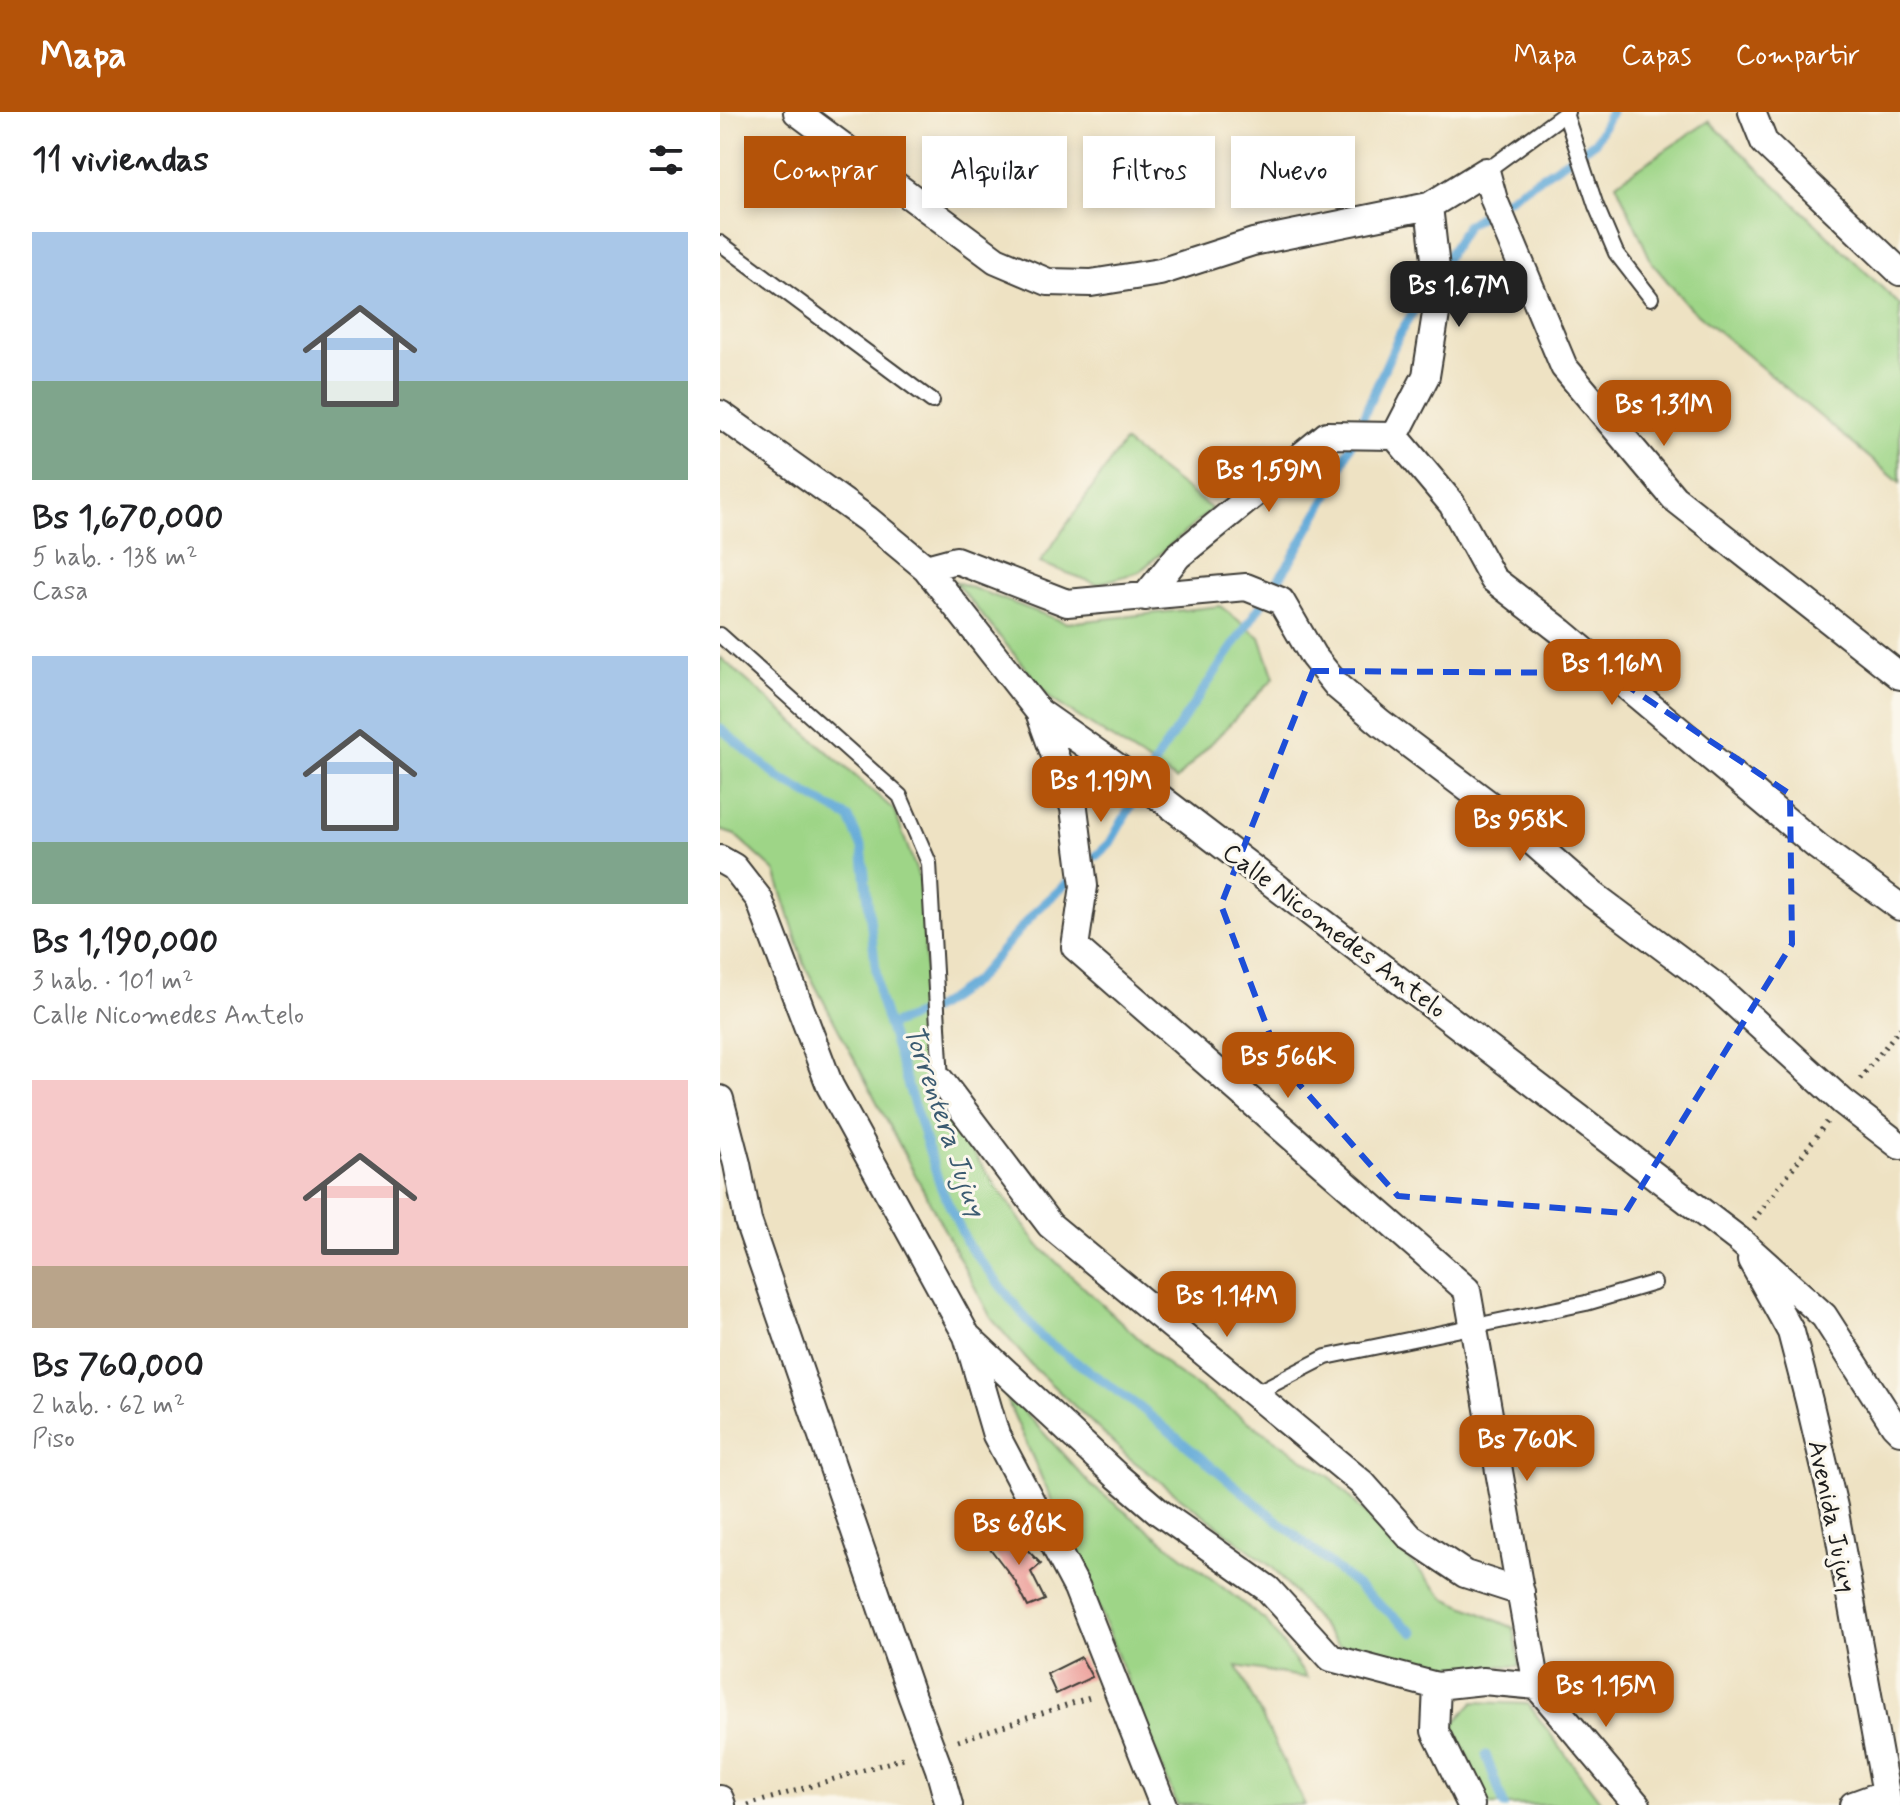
<!DOCTYPE html>
<html lang="es">
<meta charset="utf-8">
<style>
:root{--surface:#fff;--page:#f2f2f2;--text:#202124;--muted:#757577;--accent:#b45309}
body{margin:0;font-family:Mynerve,sans-serif;background:var(--page);color:var(--text);height:100vh;display:flex;flex-direction:column;font-size:30px;white-space:nowrap}
*{box-sizing:border-box;margin:0}
p{font-size:26px;color:var(--muted)}
.icon{flex:none;width:44px;height:44px;fill:none;stroke:currentColor;stroke-width:2;stroke-linecap:round;stroke-linejoin:round}
.map{position:relative;flex:1;overflow:hidden}
.details{display:flex;flex-direction:column;background:var(--surface);width:720px}
.details>*{flex:none}
.hud{position:absolute;left:24px;top:24px;width:760px;height:72px;display:flex;gap:16px}
.price{position:absolute;translate:-50% -68px;padding:0 18px;border-radius:16px;background:var(--accent);color:#fff;font-size:26px;line-height:52px;filter:drop-shadow(0 2px 4px #0008)}
.price::after{content:'';position:absolute;left:50%;top:48px;width:24px;height:18px;margin-left:-12px;background:inherit;clip-path:polygon(0 0,100% 0,50% 100%)}
.price.selected{background:#222;color:#fff}
ul{padding:0;list-style:none}
li{display:grid;align-content:center;gap:16px;height:424px;padding:0 32px}
li span{display:grid;place-items:center;height:248px;border-radius:0px;color:#555}
li>.icon{margin-inline-start:auto}
span .icon{width:144px;height:144px;fill:#fffc;stroke-width:1}
li b{font-size:34px}
h2{display:flex;justify-content:space-between;align-items:center;height:96px;padding:0 32px;font-size:34px}
.chip{padding:0 28px;border-radius:0px;background:var(--surface);box-shadow:0 4px 12px #0003;font-size:28px;line-height:72px}
.chip.selected{background:var(--accent);color:#fff}
header{display:flex;align-items:center;gap:48px;box-sizing:border-box;height:112px;padding:0 40px;background:var(--accent);color:#fff}
header strong{font-size:38px}
nav{display:flex;gap:44px;margin-inline-start:auto;font-size:28px}
main{display:flex;flex:1;min-height:0}
.map>svg:first-child{display:block}
.green{fill:#9ed587;stroke:#5d7852;stroke-width:2}
.lines{fill:none;stroke-linecap:round;stroke-linejoin:round}
.stream{stroke:#61a9d8;stroke-width:9}
.building{fill:#ec9a95}
.service-casing{stroke:#3c3a35;stroke-width:18}
.minor-casing{stroke:#3c3a35;stroke-width:30}
.path{stroke:#3c3a35;stroke-width:5;stroke-dasharray:2 6;stroke-linecap:butt}
.service{stroke:#fff;stroke-width:14}
.minor{stroke:#fff;stroke-width:26}
.marked{fill:none;stroke:#1d4ed8;stroke-width:6;stroke-dasharray:16 10;stroke-linejoin:round}
.labels{text-anchor:middle;stroke-width:6;stroke-linejoin:round;paint-order:stroke}
.street-label{font-size:26px;fill:#1c1c1c;stroke:#fbf7ec}
.water-label{font-size:28px;font-style:italic;fill:#3b5b71;stroke:#fbf7ec}
</style>
<header>
<strong>Mapa</strong>
<nav><a>Mapa</a><a>Capas</a><a>Compartir</a></nav>
</header>
<main>
<section class="details">
<h2>11 viviendas<svg class="icon" aria-label="filters" viewBox="0 0 24 24"><path d="M4 7h16M4 17h16"/><circle cx="9" cy="7" r="2"/><circle cx="15" cy="17" r="2"/></svg></h2>
<ul>
<li><span style="background:linear-gradient(#a9c7e8 60%,#7fa58c 0)"><svg class="icon" aria-label="home" viewBox="0 0 24 24"><path d="M3 11l9-7 9 7M6 9v11h12V9"/></svg></span><div><b>Bs 1,670,000</b><p>5 hab. · 138 m²</p><p>Casa</p></div></li>
<li><span style="background:linear-gradient(#a9c7e8 75%,#7fa58c 0)"><svg class="icon" aria-label="home" viewBox="0 0 24 24"><path d="M3 11l9-7 9 7M6 9v11h12V9"/></svg></span><div><b>Bs 1,190,000</b><p>3 hab. · 101 m²</p><p>Calle Nicomedes Antelo</p></div></li>
<li><span style="background:linear-gradient(#f6c9c9 75%,#b9a48a 0)"><svg class="icon" aria-label="home" viewBox="0 0 24 24"><path d="M3 11l9-7 9 7M6 9v11h12V9"/></svg></span><div><b>Bs 760,000</b><p>2 hab. · 62 m²</p><p>Piso</p></div></li>
</ul>
</section>
<div class="map">
<svg width="1180" height="1693" viewBox="0 0 1180 1693">
<rect width="100%" height="100%" fill="#fbf7ec"/>
<filter id="ink" filterUnits="userSpaceOnUse"><feTurbulence type="fractalNoise" baseFrequency=".0125" numOctaves="2"/><feDisplacementMap in="SourceGraphic" scale="16" xChannelSelector="R" yChannelSelector="G"/><feConvolveMatrix kernelMatrix="1 2 1 2 8 2 1 2 1" color-interpolation-filters="sRGB"/></filter>
<filter id="wash" filterUnits="userSpaceOnUse"><feTurbulence type="fractalNoise" baseFrequency=".006" numOctaves="4" result="noise"/><feDisplacementMap in="SourceGraphic" scale="32" xChannelSelector="R" yChannelSelector="G"/><feGaussianBlur stdDeviation="1.8" result="paint"/><feColorMatrix in="noise" values="0 0 0 0 0 0 0 0 0 0 0 0 0 0 0 0 0 1.4 0 .05"/><feComposite in="paint" operator="in"/></filter>
<g filter="url(#wash)">
<rect width="100%" height="100%" fill="#eee2c3"/>
<!-- green -->
<path class="green" d="M 989,9 L 1180,193 L 1180,371 L 969,195 L 932,151 L 896,71 Z
M 404,330 L 492,397 L 419,460 L 377,472 L 320,451 Z
M 234,469 L 347,511 L 500,494 L 540,525 L 554,566 L 456,668 L 331,587 Z
M 0,545 L 174,698 L 201,771 L 213,984 L 318,1133 L 454,1259 L 613,1367 L 725,1486 L 794,1516 L 800,1554 L 696,1554 L 618,1533 L 553,1456 L 408,1345 L 312,1254 L 271,1206 L 85,854 L 55,759 L 15,723 L 0,718 Z
M 281,1274 L 372,1374 L 546,1509 L 587,1566 L 517,1554 L 585,1693 L 457,1693 L 372,1480 Z
M 754,1590 L 808,1592 L 883,1693 L 768,1693 L 733,1612 Z"/>
<g class="lines">
<!-- stream -->
<path class="stream" d="M 723,152 L 747,113 L 875,30 L 891,0
M 0,616 L 58,665 L 129,706 L 142,736 L 159,885 L 221,1076 L 248,1133 L 321,1225 L 421,1296 L 694,1521
M 376,744 L 390,731 L 440,642 L 570,450 L 611,378 L 680,221 L 711,171
M 168,914 L 217,895 L 256,868 L 315,800 L 347,771
M 766,1643 L 784,1693"/>
</g>
<g id="blocks">
<!-- building -->
<path class="building" d="M 289,1419 L 321,1452 L 311,1460 L 325,1488 L 308,1495 L 295,1469 L 269,1435 Z
M 361,1545 L 372,1565 L 336,1582 L 327,1562 Z"/>
</g>
</g>
<g filter="url(#ink)">
<use href="#blocks" fill-opacity="0" stroke="#3c3a35" stroke-width="2"/>
<g class="lines">
<!-- service casing -->
<g class="service-casing">
<path id="service" d="M 845,1 L 876,94 L 896,141 L 931,186
M 766,59 L 847,0
M 0,131 L 212,289
M 0,523 L 180,684 L 209,751 L 221,969
M 534,1282 L 606,1245 L 866,1191 L 934,1171"/>
</g>
<!-- minor casing -->
<g class="minor-casing">
<path id="minor" d="M 77,0 L 276,148 L 328,170 L 371,171 L 440,160 L 533,130 L 709,94 L 766,59 L 774,88 L 844,255 L 954,386 L 1180,564
M 1032,0 L 1044,30 L 1180,160
M 0,302 L 147,407 L 206,456 L 319,600 L 430,678 L 1019,1128 L 1104,1204 L 1174,1313 L 1180,1319
M 675,324 L 706,264 L 719,183 L 709,94
M 206,456 L 236,448 L 347,491 L 526,475 L 561,489 L 593,544 L 618,575 L 661,611 L 774,696 L 872,782 L 998,876 L 1123,990 L 1180,1034
M 425,485 L 458,444 L 607,323 L 675,324 L 732,392 L 773,467 L 842,520 L 1098,735 L 1180,795
M 319,600 L 354,696 L 364,774 L 355,835 L 747,1178 L 817,1574 L 917,1693
M 0,747 L 14,755 L 39,787 L 110,974 L 247,1224 L 276,1323 L 357,1476 L 443,1693
M 221,969 L 330,1113 L 642,1371 L 690,1425 L 745,1462 L 801,1480
M 0,987 L 17,1052 L 28,1109 L 192,1585 L 219,1657 L 229,1693
M 1031,1148 L 1071,1220 L 1089,1289 L 1114,1395 L 1168,1693
M 247,1224 L 397,1364 L 439,1400 L 548,1477 L 611,1546 L 717,1574 L 715,1619 L 751,1693
M 717,1574 L 763,1569 L 817,1574
M 0,1687 L 2,1693
M 1133,1693 L 1166,1681"/>
</g>
<!-- path -->
<path class="path" d="M 1140,967 L 1180,916
M 1034,1108 L 1107,1010
M 238,1629 L 373,1584
M 28,1693 L 187,1645"/>
<!-- service -->
<use href="#service" class="service"/>
<!-- minor -->
<use href="#minor" class="minor"/>
</g>
</g>
<!-- marked area -->
<path class="marked" d="M 593,559 L 888,561 L 1070,682 L 1072,832 L 905,1101 L 678,1084 L 561,952 L 501,793 Z"/>
<g class="labels">
<!-- street labels -->
<g class="street-label">
<text transform="translate(615 818) rotate(37)" y="9">Calle Nicomedes Antelo</text>
<text transform="translate(1113 1404) rotate(78)" y="9">Avenida Jujuy</text>
</g>
<!-- water labels -->
<g class="water-label">
<text transform="translate(226 1008) rotate(71)" y="10">Torrentera Jujuy</text>
</g>
</g>
</svg>
<b class="price selected" style="left:739px;top:217px">Bs 1.67M</b>
<b class="price" style="left:944px;top:336px">Bs 1.31M</b>
<b class="price" style="left:549px;top:402px">Bs 1.59M</b>
<b class="price" style="left:892px;top:595px">Bs 1.16M</b>
<b class="price" style="left:381px;top:712px">Bs 1.19M</b>
<b class="price" style="left:800px;top:751px">Bs 958K</b>
<b class="price" style="left:568px;top:988px">Bs 566K</b>
<b class="price" style="left:507px;top:1227px">Bs 1.14M</b>
<b class="price" style="left:807px;top:1371px">Bs 760K</b>
<b class="price" style="left:299px;top:1455px">Bs 686K</b>
<b class="price" style="left:886px;top:1617px">Bs 1.15M</b>
<div class="hud">
<a class="chip selected">Comprar</a>
<a class="chip">Alquilar</a>
<a class="chip">Filtros</a>
<a class="chip">Nuevo</a>
</div>
</div>
</main>
